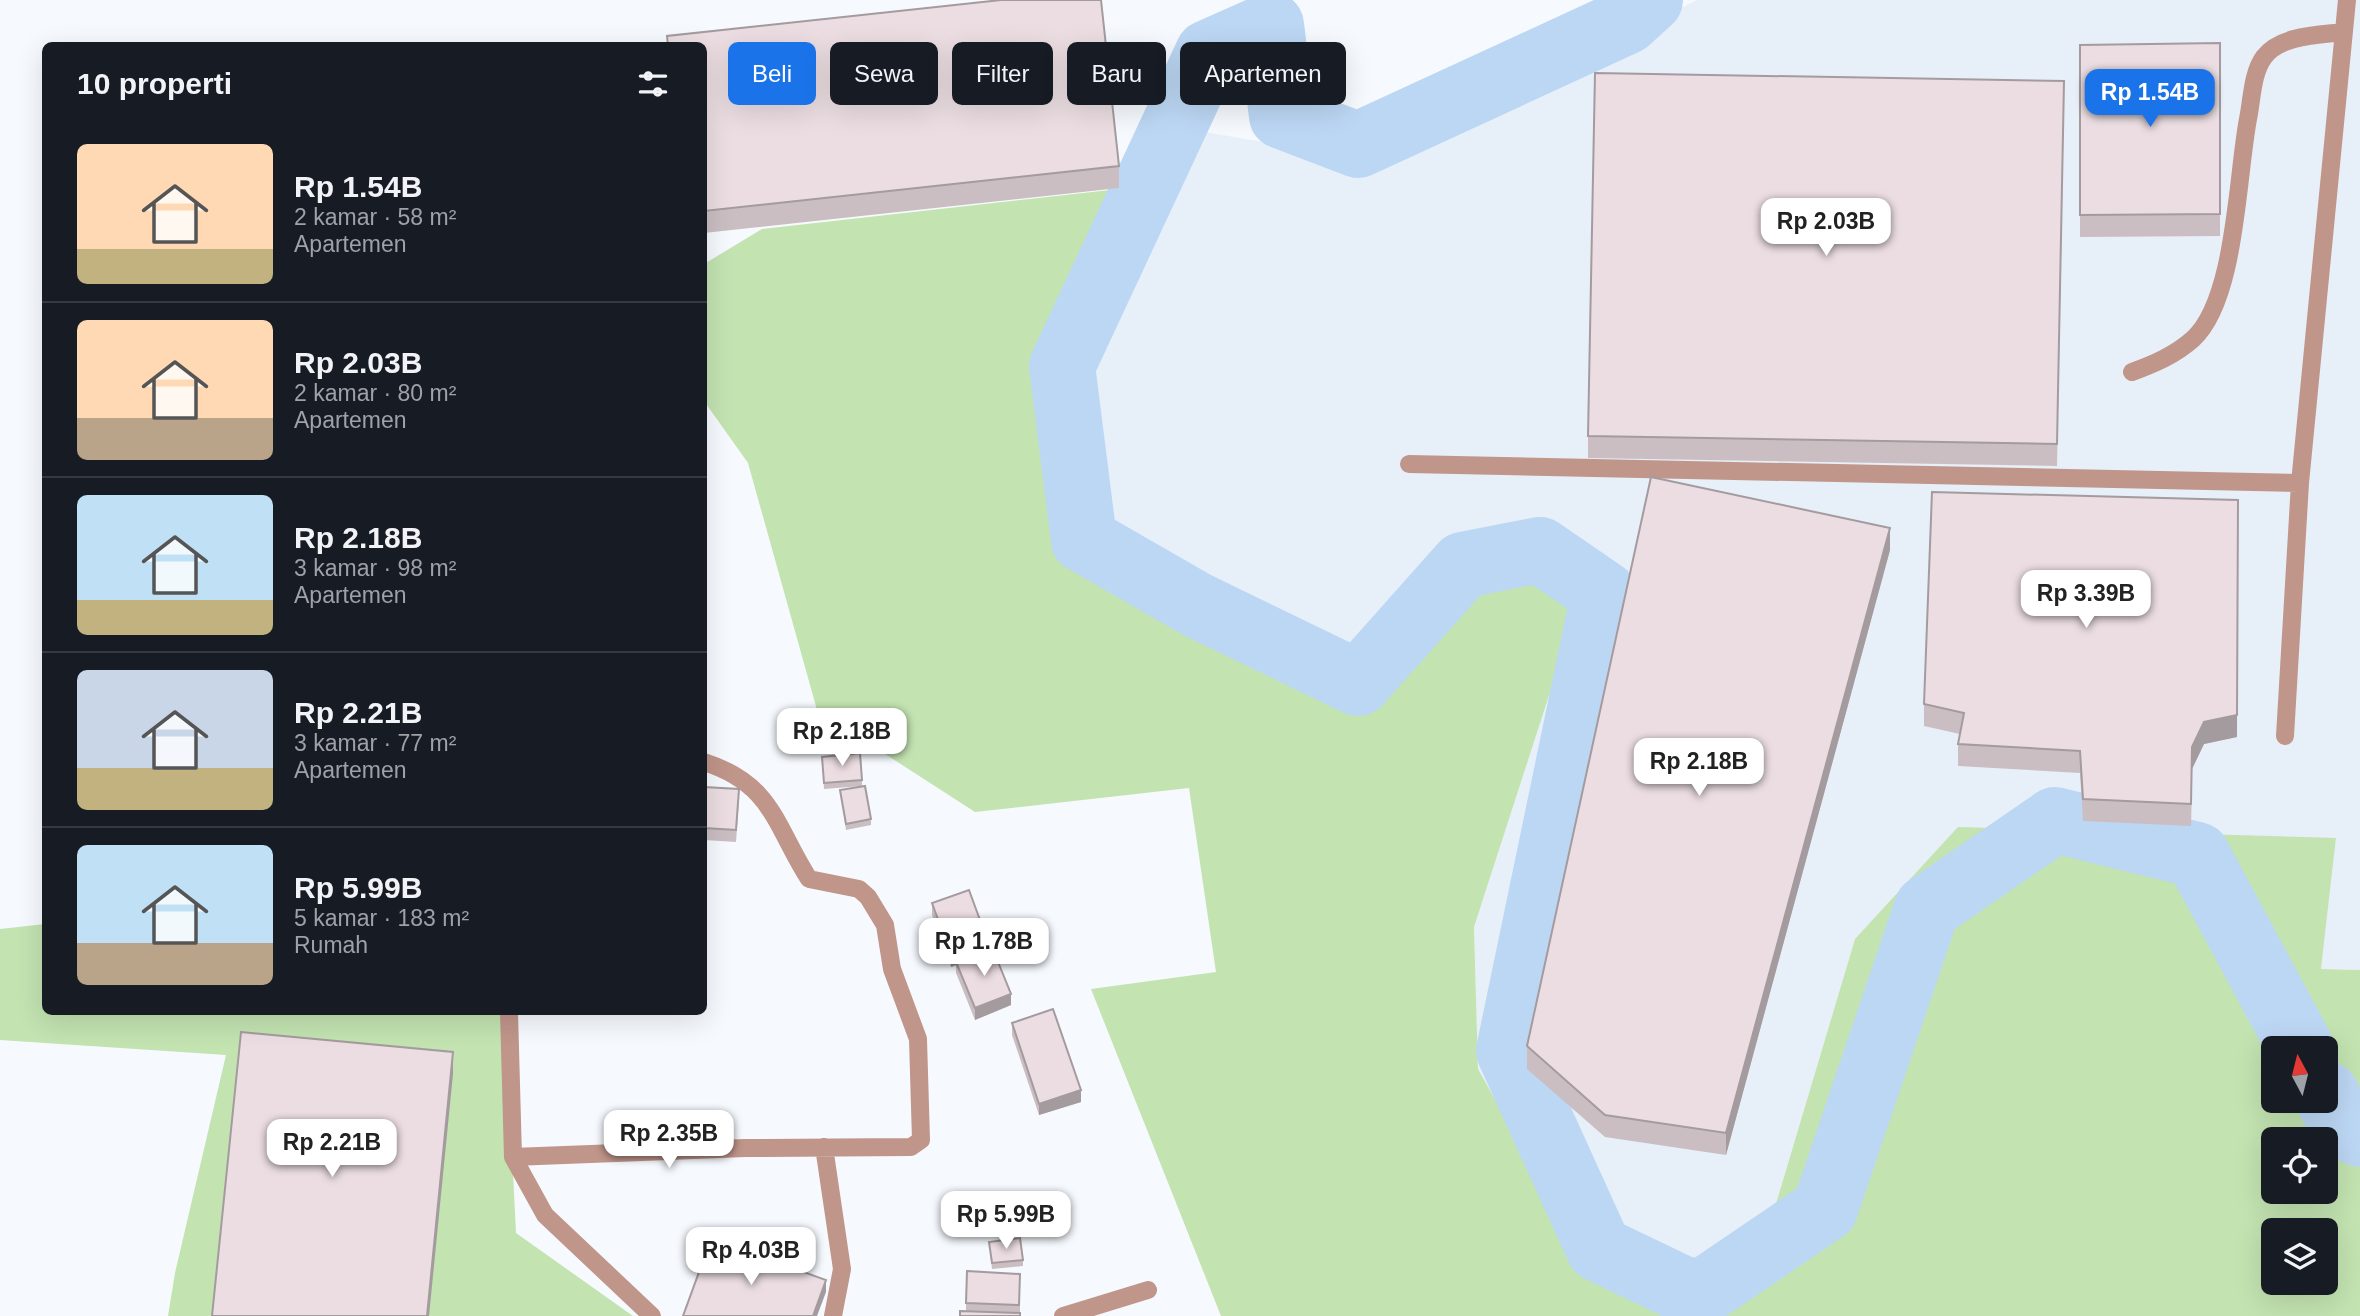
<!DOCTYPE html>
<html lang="id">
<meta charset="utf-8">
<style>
:root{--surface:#171b24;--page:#20242c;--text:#f1f3f6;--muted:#9ea1a6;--line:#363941;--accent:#1a73e8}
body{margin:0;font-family:Arial,sans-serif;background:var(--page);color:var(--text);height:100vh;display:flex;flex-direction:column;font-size:26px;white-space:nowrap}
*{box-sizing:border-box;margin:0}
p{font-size:23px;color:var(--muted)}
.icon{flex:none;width:38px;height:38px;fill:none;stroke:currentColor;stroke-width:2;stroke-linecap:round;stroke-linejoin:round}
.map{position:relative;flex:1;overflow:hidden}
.drawer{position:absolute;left:42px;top:42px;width:665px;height:973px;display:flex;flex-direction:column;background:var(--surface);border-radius:10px;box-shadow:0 7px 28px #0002}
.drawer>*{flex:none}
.hud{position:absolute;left:728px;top:42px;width:665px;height:63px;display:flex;gap:14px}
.needle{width:46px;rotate:353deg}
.controls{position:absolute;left:2261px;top:1036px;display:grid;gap:14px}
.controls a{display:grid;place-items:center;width:77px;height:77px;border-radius:10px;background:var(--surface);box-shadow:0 7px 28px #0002;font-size:35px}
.price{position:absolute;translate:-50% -60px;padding:0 16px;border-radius:14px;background:#fff;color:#222;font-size:23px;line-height:46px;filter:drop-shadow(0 2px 4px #0008)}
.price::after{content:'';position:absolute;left:50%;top:42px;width:21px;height:16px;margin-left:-10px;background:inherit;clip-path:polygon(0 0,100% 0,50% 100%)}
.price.on{background:var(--accent);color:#fff}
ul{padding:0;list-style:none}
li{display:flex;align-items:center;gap:21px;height:175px;padding:0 35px}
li+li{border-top:2px solid var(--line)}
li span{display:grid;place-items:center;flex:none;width:196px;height:140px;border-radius:10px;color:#555}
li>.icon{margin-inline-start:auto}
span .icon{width:84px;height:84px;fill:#fffc;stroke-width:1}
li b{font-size:30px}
h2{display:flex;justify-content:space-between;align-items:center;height:84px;padding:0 35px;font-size:30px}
.chip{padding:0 24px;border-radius:10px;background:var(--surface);box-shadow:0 7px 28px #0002;font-size:24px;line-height:63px}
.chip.on{background:var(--accent);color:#fff}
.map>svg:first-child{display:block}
.built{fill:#e7eff9}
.green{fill:#c3e3b1;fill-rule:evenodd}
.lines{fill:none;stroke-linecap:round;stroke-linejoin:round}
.river{stroke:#bcd7f4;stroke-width:66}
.service{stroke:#c0958a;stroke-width:18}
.minor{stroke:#c0958a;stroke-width:18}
.wall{fill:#cabec2}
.shaded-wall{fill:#a49b9e}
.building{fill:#ebdde1;stroke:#a49b9e;stroke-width:2}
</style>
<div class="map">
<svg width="2360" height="1316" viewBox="0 0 2360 1316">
<rect width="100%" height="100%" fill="#f6fafe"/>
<!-- built -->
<path class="built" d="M 1697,0 L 2360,0 L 2360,970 L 2321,969 L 2336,838 L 1855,939 L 1758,1264 L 1577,1245 L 1478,1069 L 1474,927 L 1590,569 L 1519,522 L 1377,641 L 1254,665 L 1060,547 L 1047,415 L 1181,128 L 1370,160 Z"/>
<!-- green -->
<path class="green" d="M 1155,185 L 1047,415 L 1060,547 L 1254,665 L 1377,641 L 1519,522 L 1590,569 L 1474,927 L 1478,1069 L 1577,1245 L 1758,1264 L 1855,939 L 1958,827 L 2336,838 L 2321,969 L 2360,970 L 2360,1316 L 1221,1316 L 1091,989 L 1216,972 L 1189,788 L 975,812 L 817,710 L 748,463 L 704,401 L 704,264 L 762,229 ZM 2273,1048 L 2326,1048 L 2326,1101 L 2273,1101 ZM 2273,1139 L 2326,1139 L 2326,1192 L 2273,1192 ZM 2273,1230 L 2326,1230 L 2326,1283 L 2273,1283 Z
M 45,924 L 46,1012 L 505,1012 L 516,1233 L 633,1316 L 168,1316 L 175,1273 L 226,1055 L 0,1040 L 0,929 Z"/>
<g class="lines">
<!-- river -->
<path class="river" d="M 1650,0 L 1627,21 L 1358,145 L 1282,116 L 1271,25 L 1208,53 L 1062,366 L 1084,540 L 1197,605 L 1358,683 L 1463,565 L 1540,550 L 1604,594 L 1509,1051 L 1599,1249 L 1697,1296 L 1825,1209 L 1927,908 L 2055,820 L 2197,855 L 2301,1048
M 2326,1094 L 2343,1126 L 2360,1134"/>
<!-- service -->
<path class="service" d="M 2132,372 C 2154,364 2175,355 2193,339 C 2236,300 2237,176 2248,119 C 2252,100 2252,73 2264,57 C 2280,35 2320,35 2344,32
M 1409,464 L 2300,483
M 2285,736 L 2300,483 L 2347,0"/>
<!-- minor -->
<path class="minor" d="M 509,1012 L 513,1157 L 545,1215 L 652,1316
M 824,1147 L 842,1269 L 833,1316
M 513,1157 L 745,1148 L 911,1147 L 921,1140 L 918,1039 L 892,969 L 885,925 L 868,897 L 859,889 L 809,879 C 775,826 773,784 704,762
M 1063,1316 L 1148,1290"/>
</g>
<!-- wall -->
<path class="wall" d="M 1001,0 L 1101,0 L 1119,166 L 1119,188 L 704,233 L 704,46 L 667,46 L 667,36 Z
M 2220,43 L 2220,236 L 2080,237 L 2080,45 Z
M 2064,103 L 2057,466 L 1588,458 L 1588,436 Z
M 2238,500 L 2237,737 L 2204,744 L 2192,769 L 2191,826 L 2083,821 L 2080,773 L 1958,766 L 1958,744 L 1960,734 L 1924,726 L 1924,704 Z
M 1890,550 L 1726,1155 L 1605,1137 L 1527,1069 L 1527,1046 Z
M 822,757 L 862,780 L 862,786 L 824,789 Z
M 704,787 L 739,800 L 736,842 L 704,840 Z
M 840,790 L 871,819 L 871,825 L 846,830 Z
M 932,903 L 988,949 L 1011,1005 L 975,1020 L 956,973 L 956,965 L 951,967 L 932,915 Z
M 1012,1023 L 1081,1102 L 1039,1115 L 1012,1035 Z
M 989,1242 L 1023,1260 L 1023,1266 L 992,1269 Z
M 1020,1274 L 1020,1316 L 966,1311 L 966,1303 Z"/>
<!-- shaded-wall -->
<path class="shaded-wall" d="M 1890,528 L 1890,550 L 1726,1155 L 1726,1133 Z
M 2237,715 L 2237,737 L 2204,744 L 2192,769 L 2191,826 L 2192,747 L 2204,722 Z
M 988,942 L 988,954 L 956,962 L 956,965 L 951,967 L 951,955 Z
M 1011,994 L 1011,1005 L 975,1020 L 975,1008 Z
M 453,1052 L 453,1074 L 429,1316 L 427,1316 Z
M 1081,1090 L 1081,1102 L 1039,1115 L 1039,1104 Z
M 826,1280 L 826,1292 L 817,1316 L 813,1316 Z"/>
<!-- building -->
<path class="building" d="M 1001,0 L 1101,0 L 1119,166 L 704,211 L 704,46 L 668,46 L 667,36 Z
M 2220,43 L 2220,214 L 2080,215 L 2080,45 Z
M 1595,73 L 2064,81 L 2057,444 L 1588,436 Z
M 1651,477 L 1890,528 L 1726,1133 L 1605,1115 L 1527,1046 Z
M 1932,492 L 2238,500 L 2237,715 L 2204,722 L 2192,747 L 2191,804 L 2083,799 L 2080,751 L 1958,744 L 1964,713 L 1924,704 Z
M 860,753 L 862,780 L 824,783 L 822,757 Z
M 865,786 L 871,819 L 846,824 L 840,790 Z
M 704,787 L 739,789 L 736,830 L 704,828 Z
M 969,890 L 988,942 L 951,955 L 932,903 Z
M 992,947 L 1011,994 L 975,1008 L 956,962 Z
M 1053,1009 L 1081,1090 L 1039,1104 L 1012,1023 Z
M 241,1032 L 453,1052 L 427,1316 L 212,1316 Z
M 1020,1238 L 1023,1260 L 992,1263 L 989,1242 Z
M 711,1239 L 826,1280 L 813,1316 L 683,1316 Z
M 967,1271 L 1020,1274 L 1019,1305 L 966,1303 Z
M 960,1311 L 1020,1313 L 1020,1316 L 960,1316 Z"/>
</svg>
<div class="controls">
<a><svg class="needle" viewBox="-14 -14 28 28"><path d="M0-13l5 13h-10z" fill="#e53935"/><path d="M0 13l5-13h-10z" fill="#9ea1a6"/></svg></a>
<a><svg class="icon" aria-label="locate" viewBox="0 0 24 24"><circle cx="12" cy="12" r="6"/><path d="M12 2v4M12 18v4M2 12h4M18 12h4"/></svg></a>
<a><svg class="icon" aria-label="layers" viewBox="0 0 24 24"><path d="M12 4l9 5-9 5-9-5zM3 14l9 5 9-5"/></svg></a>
</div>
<b class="price on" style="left:2150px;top:129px">Rp 1.54B</b>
<b class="price" style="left:1826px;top:258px">Rp 2.03B</b>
<b class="price" style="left:2086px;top:630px">Rp 3.39B</b>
<b class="price" style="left:842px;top:768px">Rp 2.18B</b>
<b class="price" style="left:1699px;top:798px">Rp 2.18B</b>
<b class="price" style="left:984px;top:978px">Rp 1.78B</b>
<b class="price" style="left:669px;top:1170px">Rp 2.35B</b>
<b class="price" style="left:332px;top:1179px">Rp 2.21B</b>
<b class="price" style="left:1006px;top:1251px">Rp 5.99B</b>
<b class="price" style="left:751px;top:1287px">Rp 4.03B</b>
<div class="hud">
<a class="chip on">Beli</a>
<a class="chip">Sewa</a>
<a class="chip">Filter</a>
<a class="chip">Baru</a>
<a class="chip">Apartemen</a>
</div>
<section class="drawer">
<h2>10 properti<svg class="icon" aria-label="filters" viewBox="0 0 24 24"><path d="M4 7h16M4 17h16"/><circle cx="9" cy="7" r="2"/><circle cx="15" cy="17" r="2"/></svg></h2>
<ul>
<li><span style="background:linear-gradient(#ffd9b3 75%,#c2b280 0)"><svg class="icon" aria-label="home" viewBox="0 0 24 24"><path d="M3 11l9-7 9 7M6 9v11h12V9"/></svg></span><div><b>Rp 1.54B</b><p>2 kamar · 58 m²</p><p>Apartemen</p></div></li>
<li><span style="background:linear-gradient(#ffd9b3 70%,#b9a48a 0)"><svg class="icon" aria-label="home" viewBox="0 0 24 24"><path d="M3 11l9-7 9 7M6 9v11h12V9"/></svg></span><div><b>Rp 2.03B</b><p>2 kamar · 80 m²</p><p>Apartemen</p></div></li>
<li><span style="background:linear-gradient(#bfe0f5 75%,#c2b280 0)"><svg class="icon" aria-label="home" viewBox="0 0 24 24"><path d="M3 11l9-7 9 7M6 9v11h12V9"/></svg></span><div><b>Rp 2.18B</b><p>3 kamar · 98 m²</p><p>Apartemen</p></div></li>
<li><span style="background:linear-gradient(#c9d6e8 70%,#c2b280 0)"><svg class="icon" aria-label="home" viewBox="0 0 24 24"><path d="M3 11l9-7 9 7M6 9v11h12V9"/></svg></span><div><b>Rp 2.21B</b><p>3 kamar · 77 m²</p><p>Apartemen</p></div></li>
<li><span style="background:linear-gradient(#bfe0f5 70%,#b9a48a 0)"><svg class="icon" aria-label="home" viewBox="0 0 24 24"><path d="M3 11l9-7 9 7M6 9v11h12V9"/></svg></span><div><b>Rp 5.99B</b><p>5 kamar · 183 m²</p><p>Rumah</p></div></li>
</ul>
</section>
</div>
